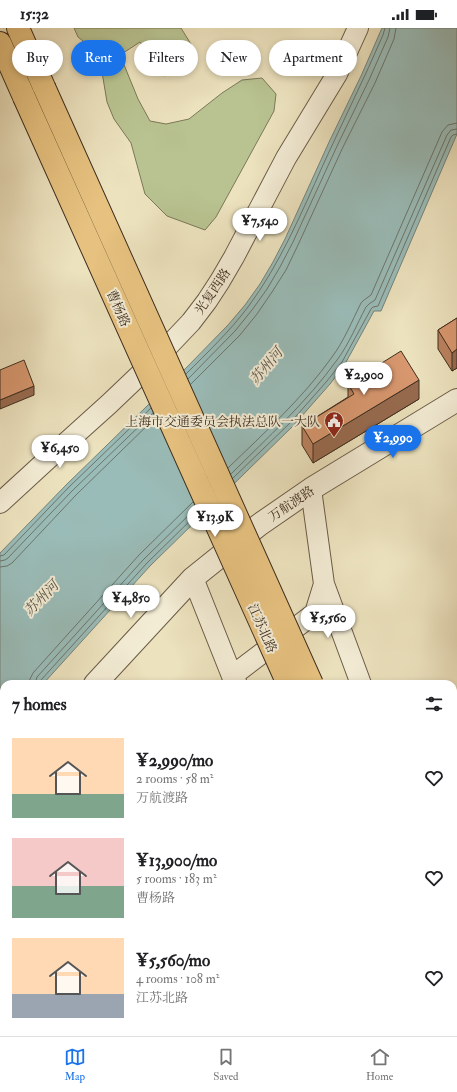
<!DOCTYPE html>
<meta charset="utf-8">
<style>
:root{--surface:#fff;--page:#f6f6f6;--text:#202124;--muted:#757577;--line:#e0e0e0;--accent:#1a73e8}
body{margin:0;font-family:"IM FELL Double Pica","Noto Serif SC",serif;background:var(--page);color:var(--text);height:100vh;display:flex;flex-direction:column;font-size:15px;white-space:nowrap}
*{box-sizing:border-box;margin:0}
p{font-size:13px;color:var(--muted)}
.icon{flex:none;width:22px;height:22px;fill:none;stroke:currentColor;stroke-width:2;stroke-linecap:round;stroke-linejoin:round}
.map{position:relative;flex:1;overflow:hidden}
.details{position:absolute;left:0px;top:652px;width:457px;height:356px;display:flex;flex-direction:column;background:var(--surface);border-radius:12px 12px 0 0;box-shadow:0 2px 6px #0003}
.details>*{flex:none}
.guide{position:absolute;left:12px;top:12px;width:433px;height:36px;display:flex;gap:8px}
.price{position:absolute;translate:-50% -34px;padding:0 9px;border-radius:14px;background:#fff;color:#222;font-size:13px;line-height:26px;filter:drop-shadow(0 1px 2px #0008)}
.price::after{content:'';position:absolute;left:50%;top:24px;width:12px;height:9px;margin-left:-6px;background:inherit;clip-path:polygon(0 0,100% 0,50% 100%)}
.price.active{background:var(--accent);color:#fff}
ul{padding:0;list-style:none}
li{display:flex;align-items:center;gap:12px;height:100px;padding:0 12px}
li span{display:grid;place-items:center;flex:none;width:112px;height:80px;border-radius:0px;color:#555}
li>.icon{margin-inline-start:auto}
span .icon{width:48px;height:48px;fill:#fffc;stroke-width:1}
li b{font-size:17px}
h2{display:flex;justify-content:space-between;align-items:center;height:48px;padding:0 12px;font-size:17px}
.chip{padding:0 14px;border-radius:18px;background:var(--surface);box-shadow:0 2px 6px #0003;font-size:14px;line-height:36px}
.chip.active{background:var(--accent);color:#fff}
.status{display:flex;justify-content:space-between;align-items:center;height:28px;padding:0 20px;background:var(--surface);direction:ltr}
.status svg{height:11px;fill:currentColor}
.dock{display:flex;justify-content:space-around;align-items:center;height:56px;border-top:1px solid var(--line);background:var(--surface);font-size:11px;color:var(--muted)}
.dock a{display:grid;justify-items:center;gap:2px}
.dock .active{color:var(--accent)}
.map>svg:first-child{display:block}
.green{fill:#b8c391;stroke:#7c7858}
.water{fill:#9abcb8;stroke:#76837b}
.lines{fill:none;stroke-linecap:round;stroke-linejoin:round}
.shore{stroke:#6c756c;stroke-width:1}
.minor-casing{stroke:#6a5b47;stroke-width:22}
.tertiary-casing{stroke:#6a5b47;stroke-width:24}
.primary-casing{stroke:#3f2e1f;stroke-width:24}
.minor{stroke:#f3ecd5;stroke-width:20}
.tertiary{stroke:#f3ecd5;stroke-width:22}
.primary{stroke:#e6c17f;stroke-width:22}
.primary-bridge-casing{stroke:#3f2e1f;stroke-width:24;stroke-linecap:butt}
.primary-bridge{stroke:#e6c17f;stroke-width:22}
.wall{fill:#ba825f;stroke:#3f2e1f}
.shaded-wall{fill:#976a4e;stroke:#3f2e1f}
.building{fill:#d8976f;stroke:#3f2e1f}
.labels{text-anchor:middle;stroke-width:4;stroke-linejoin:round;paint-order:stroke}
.street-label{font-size:13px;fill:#3f2e1f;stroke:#f3ecd5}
.poi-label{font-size:13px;fill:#3f2e1f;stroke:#f3ecd5;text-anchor:end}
.water-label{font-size:14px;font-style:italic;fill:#565245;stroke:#f3ecd5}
</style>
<div class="status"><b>15:32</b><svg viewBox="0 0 49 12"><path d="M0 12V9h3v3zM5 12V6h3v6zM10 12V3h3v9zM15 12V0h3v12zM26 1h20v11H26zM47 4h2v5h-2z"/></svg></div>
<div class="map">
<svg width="457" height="1008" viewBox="0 0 457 1008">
<rect width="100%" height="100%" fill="#ece2be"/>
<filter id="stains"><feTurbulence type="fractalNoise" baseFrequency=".005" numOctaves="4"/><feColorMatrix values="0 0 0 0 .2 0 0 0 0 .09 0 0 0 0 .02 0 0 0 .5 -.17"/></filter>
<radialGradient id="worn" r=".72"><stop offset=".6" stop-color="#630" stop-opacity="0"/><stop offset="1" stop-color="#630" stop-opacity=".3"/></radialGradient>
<!-- green -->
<path class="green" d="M 74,0 L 181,0 L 194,21 L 187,36 L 164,48 L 140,14 L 120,27 L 138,71 L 150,93 L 166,96 L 189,91 L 222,65 L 242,52 L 262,50 L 276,66 L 274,83 L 216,189 L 205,202 L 167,188 L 145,166 L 131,115 L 114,91 L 107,74 L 101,38 L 92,20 L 78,9 Z"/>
<!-- water -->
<path class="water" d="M 382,0 L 457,0 L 457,106 L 381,283 L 374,283 L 345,336 L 330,356 L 293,398 L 150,538 L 43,656 L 4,656 L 4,701 L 0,705 L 0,525 L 66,457 L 187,339 L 228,297 L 245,277 L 260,256 L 273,234 L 285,211 L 330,112 L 361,48 Z"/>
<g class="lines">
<!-- shore -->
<path class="shore" d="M 186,346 C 207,325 230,303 248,279 C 280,236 301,186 323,137 C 343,93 364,51 383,7 L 385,0
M 188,351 L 235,303 L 252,282 L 267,261 L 280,239 L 293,214 L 338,116 L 369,52 L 388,9 L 390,0
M 191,356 L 240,307 L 257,286 L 272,264 L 286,242 L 298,217 L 343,119 L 375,55 L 394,11 L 396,0
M 228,440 C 264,405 303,370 332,329 C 344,313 352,293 361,275 L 364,272 L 371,267 L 442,104 L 448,97 L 457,95
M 231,446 C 267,410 307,374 337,332 C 349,316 357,296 366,279 L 369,276 L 375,272 L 447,107 L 451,102 L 457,101
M 233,450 L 290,395 L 327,353 L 342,334 L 371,281 L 373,279 L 378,278 L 451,109 L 453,107 L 457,106
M 0,528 L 4,527 L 69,459 L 151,380
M 0,533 L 5,532 L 8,530 L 72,463 L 153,385
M 0,539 L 7,538 L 12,535 L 76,467 L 155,390
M 29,656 L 30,651 L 33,645 L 139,527 L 193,474
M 35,656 L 37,649 L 143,532 L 196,480
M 40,656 L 41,652 L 147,535 L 198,485"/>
<!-- minor casing -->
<g class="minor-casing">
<path id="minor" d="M 0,475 L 49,430 L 109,376 L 152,335 L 191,294 L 207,273 L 220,253 L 234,229 L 286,130 L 337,46 L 358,0
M 193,550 L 232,648 L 237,656
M 324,556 L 361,656
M 232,648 L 315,585 L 324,556 L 311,461
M 453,908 L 457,919
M 409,1004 L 410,1008"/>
</g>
<!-- tertiary casing -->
<g class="tertiary-casing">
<path id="tertiary" d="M 95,656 L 193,550 L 259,497 L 311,461 L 457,372
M 0,760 L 4,755"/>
</g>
<!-- primary casing -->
<g class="primary-casing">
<path id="primary" d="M 18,0 L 44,59
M 0,15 L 24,69
M 453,971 L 457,980
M 444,1004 L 445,1008"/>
</g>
<!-- minor -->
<use href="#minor" class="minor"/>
<!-- tertiary -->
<use href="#tertiary" class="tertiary"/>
<!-- primary -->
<use href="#primary" class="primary"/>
<!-- primary-bridge casing -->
<g class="primary-bridge-casing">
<path id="primary-bridge" d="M 44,59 L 312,656
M 24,69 L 288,656"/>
</g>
<!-- primary-bridge -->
<use href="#primary-bridge" class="primary-bridge"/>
</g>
<!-- wall -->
<path class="wall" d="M 457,290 L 457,340 L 452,343 L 438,321 L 438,302 Z
M 348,356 L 419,371 L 313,435 L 302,417 L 302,398 L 348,369 Z
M 0,871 L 4,874 L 4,947 L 0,948 Z
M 307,1004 L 371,1004 L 373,1008 L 309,1008 Z"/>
<!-- shaded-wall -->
<path class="shaded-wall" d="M 457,321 L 457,340 L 452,343 L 452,325 Z
M 419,352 L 419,371 L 313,435 L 313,416 Z
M 34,358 L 34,367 L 0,381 L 0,372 Z
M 253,1004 L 255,1004 L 255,1008 L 250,1008 Z"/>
<!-- building -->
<path class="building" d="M 457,290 L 457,321 L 452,325 L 438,302 Z
M 401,323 L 419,352 L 313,416 L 302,398 L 354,366 L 348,356 Z
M 24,332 L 34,358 L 0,372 L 0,342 Z
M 0,871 L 4,874 L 4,928 L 0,929 Z
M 213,1004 L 253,1004 L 250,1008 L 210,1008 Z
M 313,1004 L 371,1004 L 373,1008 L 315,1008 Z"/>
<!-- icons -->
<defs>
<g id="civic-pin" transform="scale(1)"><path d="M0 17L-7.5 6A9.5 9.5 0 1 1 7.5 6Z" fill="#8f2418" stroke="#f3ecd5"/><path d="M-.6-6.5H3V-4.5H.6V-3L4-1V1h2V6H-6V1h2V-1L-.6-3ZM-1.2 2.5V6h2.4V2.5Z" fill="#fff"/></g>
</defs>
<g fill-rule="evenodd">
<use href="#civic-pin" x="334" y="393"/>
</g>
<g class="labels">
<!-- street labels -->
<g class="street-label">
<text transform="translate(212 263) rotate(-56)" y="5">光复西路</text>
<text transform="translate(119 280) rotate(66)" y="5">曹杨路</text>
<text transform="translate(291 475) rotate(-34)" y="5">万航渡路</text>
<text transform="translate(263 600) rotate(66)" y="5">江苏北路</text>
</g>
<!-- poi labels -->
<g class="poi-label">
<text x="320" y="398">上海市交通委员会执法总队一大队</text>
</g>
<!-- water labels -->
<g class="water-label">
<text transform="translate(266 338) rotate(-50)" y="5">苏州河</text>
<text transform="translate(41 570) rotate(-46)" y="5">苏州河</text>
</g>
</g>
<rect width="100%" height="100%" filter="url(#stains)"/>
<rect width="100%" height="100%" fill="url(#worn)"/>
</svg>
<b class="price" style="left:260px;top:214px">¥7,540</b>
<b class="price" style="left:364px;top:368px">¥2,900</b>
<b class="price active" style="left:393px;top:431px">¥2,990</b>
<b class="price" style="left:60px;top:441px">¥6,450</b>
<b class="price" style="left:215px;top:510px">¥13.9K</b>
<b class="price" style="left:131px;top:591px">¥4,850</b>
<b class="price" style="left:328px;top:611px">¥5,560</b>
<div class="guide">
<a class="chip">Buy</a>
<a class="chip active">Rent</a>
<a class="chip">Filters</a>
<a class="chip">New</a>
<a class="chip">Apartment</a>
</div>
<section class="details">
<h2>7 homes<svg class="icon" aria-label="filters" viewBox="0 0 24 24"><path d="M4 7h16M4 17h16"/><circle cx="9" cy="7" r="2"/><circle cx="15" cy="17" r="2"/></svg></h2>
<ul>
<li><span style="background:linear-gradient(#ffd9b3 70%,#7fa58c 0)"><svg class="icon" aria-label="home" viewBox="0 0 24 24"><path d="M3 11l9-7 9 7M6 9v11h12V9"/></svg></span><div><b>¥2,990/mo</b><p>2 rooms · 58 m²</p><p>万航渡路</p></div><svg class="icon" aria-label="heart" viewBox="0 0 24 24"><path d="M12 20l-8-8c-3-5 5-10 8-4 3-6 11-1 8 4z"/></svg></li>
<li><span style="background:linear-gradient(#f6c9c9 60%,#7fa58c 0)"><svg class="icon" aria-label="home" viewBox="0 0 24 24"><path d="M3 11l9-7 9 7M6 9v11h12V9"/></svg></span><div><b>¥13,900/mo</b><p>5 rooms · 183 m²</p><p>曹杨路</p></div><svg class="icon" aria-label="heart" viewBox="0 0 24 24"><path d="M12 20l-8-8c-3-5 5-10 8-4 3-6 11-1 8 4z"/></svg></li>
<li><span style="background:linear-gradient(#ffd9b3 70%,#9aa5b1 0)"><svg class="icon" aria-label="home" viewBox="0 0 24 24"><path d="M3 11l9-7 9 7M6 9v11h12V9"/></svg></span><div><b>¥5,560/mo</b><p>4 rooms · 108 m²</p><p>江苏北路</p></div><svg class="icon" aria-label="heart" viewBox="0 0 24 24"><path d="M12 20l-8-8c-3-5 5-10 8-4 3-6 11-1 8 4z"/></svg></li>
</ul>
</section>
</div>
<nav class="dock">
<a class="active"><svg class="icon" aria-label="map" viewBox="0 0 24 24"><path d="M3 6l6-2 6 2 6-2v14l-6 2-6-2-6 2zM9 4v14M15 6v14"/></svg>Map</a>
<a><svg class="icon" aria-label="saved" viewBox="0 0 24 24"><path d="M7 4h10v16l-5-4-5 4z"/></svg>Saved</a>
<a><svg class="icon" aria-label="home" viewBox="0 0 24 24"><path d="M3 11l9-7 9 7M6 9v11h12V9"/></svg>Home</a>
</nav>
